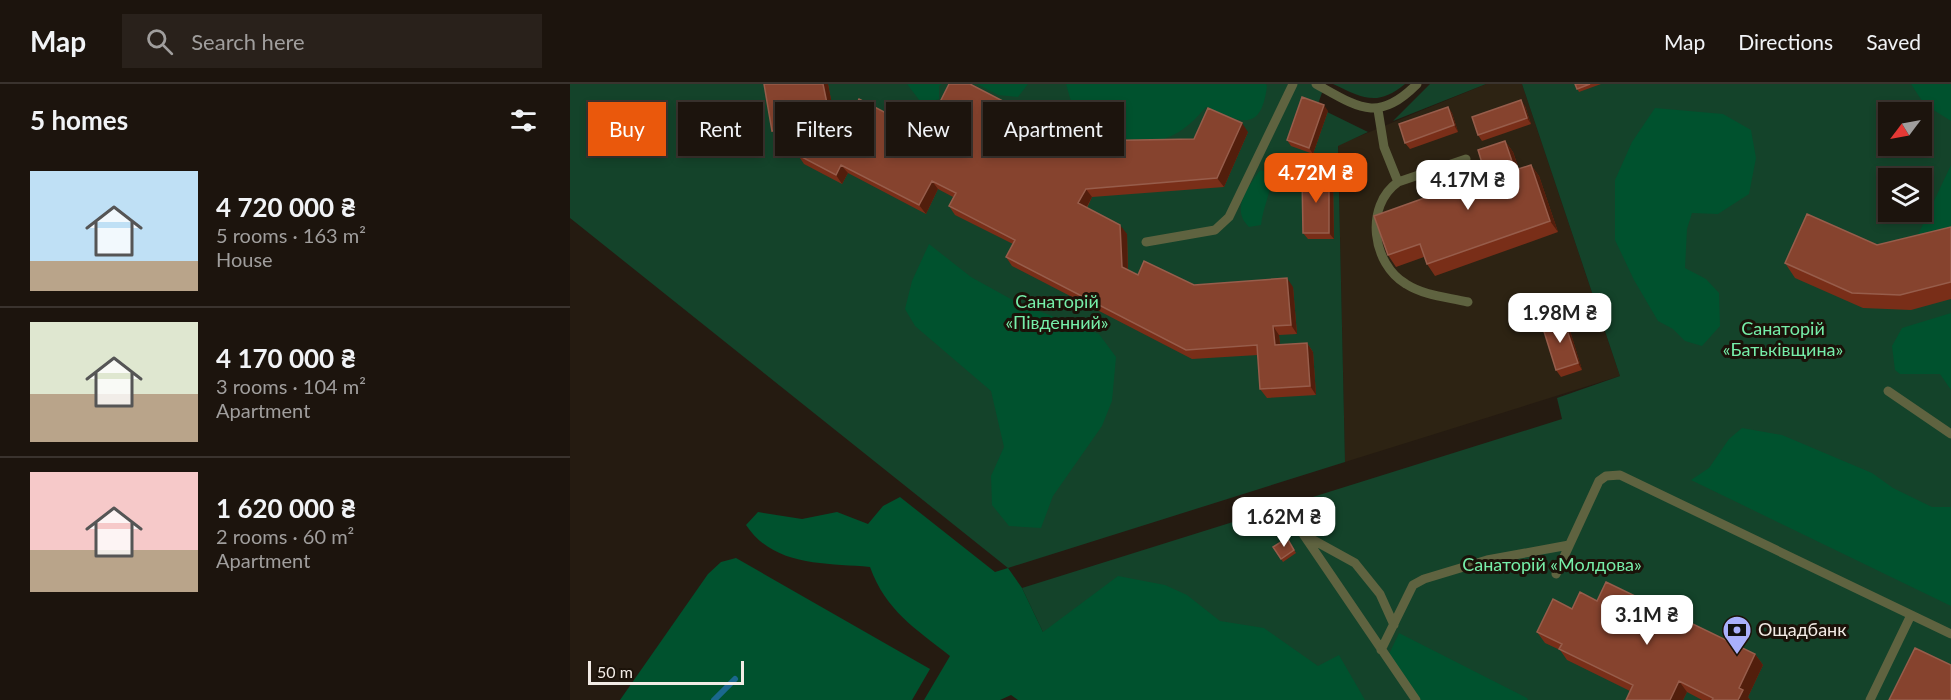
<!DOCTYPE html>
<meta charset="utf-8">
<style>
:root{--surface:#1c140d;--page:#29211b;--text:#f1f3f6;--muted:#a09e9d;--line:#3a332e;--accent:#ea580c}
body{margin:0;font-family:Lato,sans-serif;background:var(--page);color:var(--text);height:100vh;display:flex;flex-direction:column;font-size:22px;white-space:nowrap}
*{box-sizing:border-box;margin:0}
p{font-size:20px;color:var(--muted)}
.icon{flex:none;width:33px;height:33px;fill:none;stroke:currentColor;stroke-width:2;stroke-linecap:round;stroke-linejoin:round}
.map{position:relative;flex:1;overflow:hidden}
.panel{display:flex;flex-direction:column;background:var(--surface);width:570px}
.panel>*{flex:none}
.guide{position:absolute;left:18px;top:18px;width:570px;height:54px;display:flex;gap:12px}
.needle{width:39px;rotate:238deg}
.tools{position:absolute;left:1308px;top:18px;display:grid;gap:12px}
.tools a{display:grid;place-items:center;width:54px;height:54px;border-radius:0px;background:var(--surface);box-shadow:0 3px 9px #0003,0 0 0 2px var(--line);font-size:30px}
.scale{position:absolute;left:18px;bottom:15px;width:156px;box-sizing:border-box;padding-left:6px;border:3px solid #f2ebe5;border-top:0;font-size:16px;line-height:21px;white-space:nowrap;color:#f2ebe5;-webkit-text-stroke:4px #1b1209;paint-order:stroke}
.price{position:absolute;translate:-50% -51px;padding:0 14px;border-radius:12px;background:#fff;color:#222;font-size:20px;line-height:39px;filter:drop-shadow(0 2px 3px #0008)}
.price::after{content:'';position:absolute;left:50%;top:36px;width:18px;height:14px;margin-left:-9px;background:inherit;clip-path:polygon(0 0,100% 0,50% 100%)}
.price.current{background:var(--accent);color:#fff}
ul{padding:0;list-style:none}
li{display:flex;align-items:center;gap:18px;height:150px;padding:0 30px}
li+li{border-top:2px solid var(--line)}
li span{display:grid;place-items:center;flex:none;width:168px;height:120px;border-radius:0px;color:#555}
li>.icon{margin-inline-start:auto}
span .icon{width:72px;height:72px;fill:#fffc;stroke-width:1}
li b{font-size:26px}
h2{display:flex;justify-content:space-between;align-items:center;height:72px;padding:0 30px;font-size:26px}
.tag{padding:0 21px;border-radius:0px;background:var(--surface);box-shadow:0 3px 9px #0003,0 0 0 2px var(--line);font-size:21px;line-height:54px}
.tag.current{background:var(--accent);color:#fff}
header{display:flex;align-items:center;gap:36px;box-sizing:border-box;height:84px;padding:0 30px;background:var(--surface);border-bottom:2px solid var(--line)}
header strong{font-size:28px}
nav{display:flex;gap:33px;margin-inline-start:auto;font-size:21px}
.search{width:420px;height:54px;background:var(--page);display:flex;align-items:center;gap:15px;box-sizing:border-box;padding:0 21px;border-radius:0px;color:var(--muted);font-size:22px}
main{display:flex;flex:1;min-height:0}
.map>svg:first-child{display:block}
.industrial{fill:#2d2313}
.green{fill:#14432a;fill-rule:evenodd}
.forest{fill:#00522e}
.lines{fill:none;stroke-linecap:round;stroke-linejoin:round}
.stream{stroke:#1a688d;stroke-width:6}
.service{stroke:#5f6340;stroke-width:9}
.wall{fill:#792e18}
.shaded-wall{fill:#521e0c}
.building{fill:#86432e;stroke:#975d4b;stroke-width:1.5}
.labels{text-anchor:middle;stroke-width:6;stroke-linejoin:round;paint-order:stroke}
.park-label{font-size:18px;fill:#76eea9;stroke:#1b1209}
.poi-label{font-size:18px;fill:#f2ebe5;stroke:#1b1209;text-anchor:start}
</style>
<header>
<strong>Map</strong>
<div class="search"><svg class="icon" aria-label="search" viewBox="0 0 24 24"><circle cx="10" cy="10" r="6"/><path d="M15 15l6 6"/></svg>Search here</div>
<nav><a>Map</a><a>Directions</a><a>Saved</a></nav>
</header>
<main>
<section class="panel">
<h2>5 homes<svg class="icon" aria-label="filters" viewBox="0 0 24 24"><path d="M4 7h16M4 17h16"/><circle cx="9" cy="7" r="2"/><circle cx="15" cy="17" r="2"/></svg></h2>
<ul>
<li><span style="background:linear-gradient(#bfe0f5 75%,#b9a48a 0)"><svg class="icon" aria-label="home" viewBox="0 0 24 24"><path d="M3 11l9-7 9 7M6 9v11h12V9"/></svg></span><div><b>4 720 000 ₴</b><p>5 rooms · 163 m²</p><p>House</p></div></li>
<li><span style="background:linear-gradient(#dfe7d0 60%,#b9a48a 0)"><svg class="icon" aria-label="home" viewBox="0 0 24 24"><path d="M3 11l9-7 9 7M6 9v11h12V9"/></svg></span><div><b>4 170 000 ₴</b><p>3 rooms · 104 m²</p><p>Apartment</p></div></li>
<li><span style="background:linear-gradient(#f6c9c9 65%,#b9a48a 0)"><svg class="icon" aria-label="home" viewBox="0 0 24 24"><path d="M3 11l9-7 9 7M6 9v11h12V9"/></svg></span><div><b>1 620 000 ₴</b><p>2 rooms · 60 m²</p><p>Apartment</p></div></li>
</ul>
</section>
<div class="map">
<svg width="1381" height="616" viewBox="0 0 1381 616">
<rect width="100%" height="100%" fill="#251b11"/>
<!-- industrial -->
<path class="industrial" d="M 916,0 L 952,0 L 1050,292 L 775,378 L 768,61 Z"/>
<!-- green -->
<path class="green" d="M 0,0 L 755,0 L 747,23 L 798,48 L 768,62 L 775,378 L 438,484 L 0,134 Z
M 763,0 L 835,0 C 807,23 793,14 763,0 Z
M 860,0 L 916,0 L 823,37 Z
M 952,0 L 1381,0 L 1381,616 L 511,616 L 473,548 L 452,504 L 992,335 L 987,314 L 1050,292 ZM 1318,28 L 1352,28 L 1352,62 L 1318,62 ZM 1318,94 L 1352,94 L 1352,128 L 1318,128 Z"/>
<!-- forest -->
<path class="forest" d="M 337,0 L 372,0 L 369,2 L 369,15 L 353,21 Z
M 407,0 L 458,0 L 448,13 L 428,11 Z
M 496,0 L 696,0 L 697,2 C 691,50 670,38 636,23 C 593,75 560,58 507,38 Z
M 1341,0 L 1381,0 L 1381,37 L 1354,20 Z
M 1085,24 L 1153,30 L 1181,46 L 1186,74 L 1179,110 L 1148,130 L 1122,129 L 1117,145 L 1115,184 L 1136,195 L 1149,209 L 1150,242 L 1132,262 L 1115,257 L 1103,245 L 1088,237 L 1064,196 L 1045,156 L 1045,96 L 1062,58 Z
M 1381,81 L 1381,155 L 1344,159 Z
M 690,86 L 701,89 C 702,109 693,122 691,141 L 679,143 C 660,125 678,104 690,86 Z
M 359,160 L 401,193 L 448,219 L 529,250 L 546,273 L 542,317 L 532,342 L 483,412 L 471,444 L 439,442 L 422,421 L 421,392 L 434,363 L 421,307 L 345,242 L 335,225 L 342,197 Z
M 1381,229 L 1381,306 L 1370,290 L 1330,290 L 1325,286 L 1322,262 L 1332,244 Z
M 1172,344 L 1212,351 L 1302,389 L 1323,404 L 1362,423 L 1381,423 L 1381,522 L 1121,396 L 1139,384 L 1159,355 Z
M 330,413 L 425,488 L 438,484 L 452,504 L 473,548 L 548,492 L 595,501 L 617,511 L 650,537 L 694,544 L 748,582 L 769,571 L 795,616 L 448,616 L 441,611 L 430,616 L 354,616 L 380,572 C 345,544 316,527 300,483 C 255,479 204,483 176,441 L 188,428 L 232,435 L 267,428 L 298,440 L 313,422 Z
M 166,474 L 360,585 L 342,616 L 50,616 L 138,490 L 151,478 Z
M 829,549 L 957,614 L 958,616 L 850,616 L 819,570 Z"/>
<g class="lines">
<!-- stream -->
<path class="stream" d="M 144,616 L 165,595"/>
<!-- service -->
<path class="service" d="M 746,0 C 789,24 808,39 847,0
M 808,26 L 814,63 L 828,98 L 896,75
M 828,98 C 794,122 802,180 836,200 C 855,212 877,213 898,218
M 576,158 L 645,146 L 659,133 L 723,0
M 1318,307 L 1381,350
M 714,422 L 846,616
M 736,452 L 785,479 L 810,510 L 824,541
M 986,490 L 1029,397 L 1036,392 L 1050,391 L 1381,550
M 811,566 L 843,501 L 854,495 L 917,476 L 999,461
M 1300,616 L 1341,531"/>
</g>
<!-- wall -->
<path class="wall" d="M 194,0 L 258,0 L 265,36 L 276,42 L 363,59 L 361,62 L 369,66 L 378,49 L 368,43 L 362,34 L 510,57 L 624,55 L 678,48 L 654,103 L 522,113 L 517,124 L 557,150 L 558,186 L 568,191 L 624,201 L 723,203 L 727,250 L 709,251 L 710,261 L 737,259 L 743,268 L 746,311 L 697,314 L 690,305 L 688,271 L 622,275 L 442,182 L 436,173 L 443,160 L 385,131 L 379,122 L 383,113 L 368,105 L 356,130 L 278,89 L 272,100 L 234,80 L 228,71 L 223,53 L 209,56 L 202,47 Z
M 1005,0 L 1031,0 L 1009,8 Z
M 955,22 L 961,40 L 912,57 L 908,51 Z
M 878,23 L 882,29 L 888,48 L 840,65 L 835,59 Z
M 758,27 L 743,70 L 721,62 L 717,56 Z
M 935,57 L 943,68 L 949,85 L 961,81 L 969,92 L 988,148 L 865,192 L 857,180 L 854,173 L 826,183 L 818,171 L 916,92 Z
M 759,92 L 763,98 L 764,155 L 738,155 L 733,149 Z
M 1381,143 L 1381,215 L 1341,226 L 1293,224 L 1225,194 L 1215,179 L 1307,161 Z
M 998,240 L 1012,286 L 991,293 L 986,286 Z
M 717,454 L 726,469 L 713,478 L 703,463 Z
M 1027,517 L 1185,570 L 1193,581 L 1178,613 L 1180,616 L 1132,616 L 1117,608 L 1113,616 L 1056,616 L 1060,607 L 997,576 L 990,566 L 975,559 L 967,548 L 1002,525 Z"/>
<!-- shaded-wall -->
<path class="shaded-wall" d="M 253,0 L 258,0 L 266,42 L 260,34 Z
M 951,16 L 955,22 L 961,40 L 957,34 Z
M 754,21 L 758,27 L 743,70 L 739,64 Z
M 878,23 L 882,29 L 888,48 L 884,41 Z
M 672,39 L 678,48 L 654,103 L 647,94 Z
M 357,50 L 363,59 L 359,67 L 353,58 Z
M 935,57 L 943,68 L 953,98 L 945,86 Z
M 271,81 L 278,89 L 272,100 L 266,91 Z
M 961,81 L 969,92 L 988,148 L 980,137 Z
M 759,92 L 763,98 L 764,155 L 759,149 Z
M 362,97 L 368,105 L 356,130 L 349,121 Z
M 516,105 L 522,113 L 514,128 L 508,119 Z
M 550,141 L 557,150 L 558,192 L 552,183 Z
M 717,194 L 723,203 L 727,250 L 721,241 Z
M 993,234 L 998,240 L 1012,286 L 1008,279 Z
M 703,242 L 709,251 L 711,270 L 705,261 Z
M 737,259 L 743,268 L 746,311 L 740,302 Z
M 1185,570 L 1193,581 L 1178,613 L 1180,616 L 1168,616 L 1169,604 Z
M 1109,597 L 1117,608 L 1113,616 L 1100,616 Z"/>
<!-- building -->
<path class="building" d="M 194,0 L 253,0 L 260,34 L 276,42 L 289,15 L 357,50 L 353,58 L 369,66 L 381,44 L 362,34 L 379,0 L 400,0 L 510,57 L 624,55 L 638,24 L 672,39 L 647,94 L 516,105 L 508,119 L 550,141 L 552,183 L 568,191 L 574,177 L 624,201 L 717,194 L 721,241 L 703,242 L 705,261 L 737,259 L 740,302 L 690,305 L 687,261 L 616,266 L 436,173 L 445,156 L 379,122 L 386,109 L 362,97 L 349,121 L 271,81 L 266,91 L 228,71 L 221,43 L 202,47 Z
M 1005,0 L 1020,0 L 1007,5 Z
M 732,13 L 754,21 L 739,64 L 717,56 Z
M 951,16 L 957,34 L 908,51 L 902,33 Z
M 878,23 L 884,41 L 835,59 L 829,40 Z
M 935,57 L 945,86 L 961,81 L 980,137 L 857,180 L 850,160 L 818,171 L 804,132 L 916,92 L 908,66 Z
M 732,92 L 759,92 L 759,149 L 733,149 Z
M 1237,130 L 1307,161 L 1381,143 L 1381,198 L 1330,211 L 1282,209 L 1215,179 Z
M 993,234 L 1008,279 L 986,286 L 972,241 Z
M 717,454 L 724,466 L 711,475 L 703,463 Z
M 1036,498 L 1185,570 L 1169,604 L 1173,606 L 1168,616 L 1142,616 L 1143,614 L 1109,597 L 1100,616 L 1056,616 L 1063,601 L 989,565 L 992,560 L 967,548 L 983,515 L 1002,525 L 1010,508 L 1027,517 Z
M 1345,564 L 1381,581 L 1381,616 L 1319,616 Z"/>
<!-- icons -->
<defs>
<g id="bank-pin" transform="scale(1.5)"><path d="M0 17L-7.5 6A9.5 9.5 0 1 1 7.5 6Z" fill="#a9b0fc" stroke="#1b1209"/><path d="M-6-4H6V4H-6ZM0-2.3a2.3 2.3 0 1 0 0 4.6a2.3 2.3 0 1 0 0-4.6Z" fill="#111"/></g>
</defs>
<g fill-rule="evenodd">
<use href="#bank-pin" x="1167" y="546"/>
</g>
<g class="labels">
<!-- park labels -->
<g class="park-label">
<text x="487" y="224">Санаторій<tspan x="487" dy="21">«Південний»</tspan></text>
<text x="1213" y="251">Санаторій<tspan x="1213" dy="21">«Батьківщина»</tspan></text>
<text x="982" y="487">Санаторій «Молдова»</text>
</g>
<!-- poi labels -->
<g class="poi-label">
<text x="1188" y="552">Ощадбанк</text>
</g>
</g>
</svg>
<div class="tools">
<a><svg class="needle" viewBox="-14 -14 28 28"><path d="M0-13l5 13h-10z" fill="#e53935"/><path d="M0 13l5-13h-10z" fill="#a09e9d"/></svg></a>
<a><svg class="icon" aria-label="layers" viewBox="0 0 24 24"><path d="M12 4l9 5-9 5-9-5zM3 14l9 5 9-5"/></svg></a>
</div>
<div class="scale">50 m</div>
<b class="price current" style="left:746px;top:120px">4.72M ₴</b>
<b class="price" style="left:898px;top:127px">4.17M ₴</b>
<b class="price" style="left:990px;top:260px">1.98M ₴</b>
<b class="price" style="left:714px;top:464px">1.62M ₴</b>
<b class="price" style="left:1077px;top:562px">3.1M ₴</b>
<div class="guide">
<a class="tag current">Buy</a>
<a class="tag">Rent</a>
<a class="tag">Filters</a>
<a class="tag">New</a>
<a class="tag">Apartment</a>
</div>
</div>
</main>
